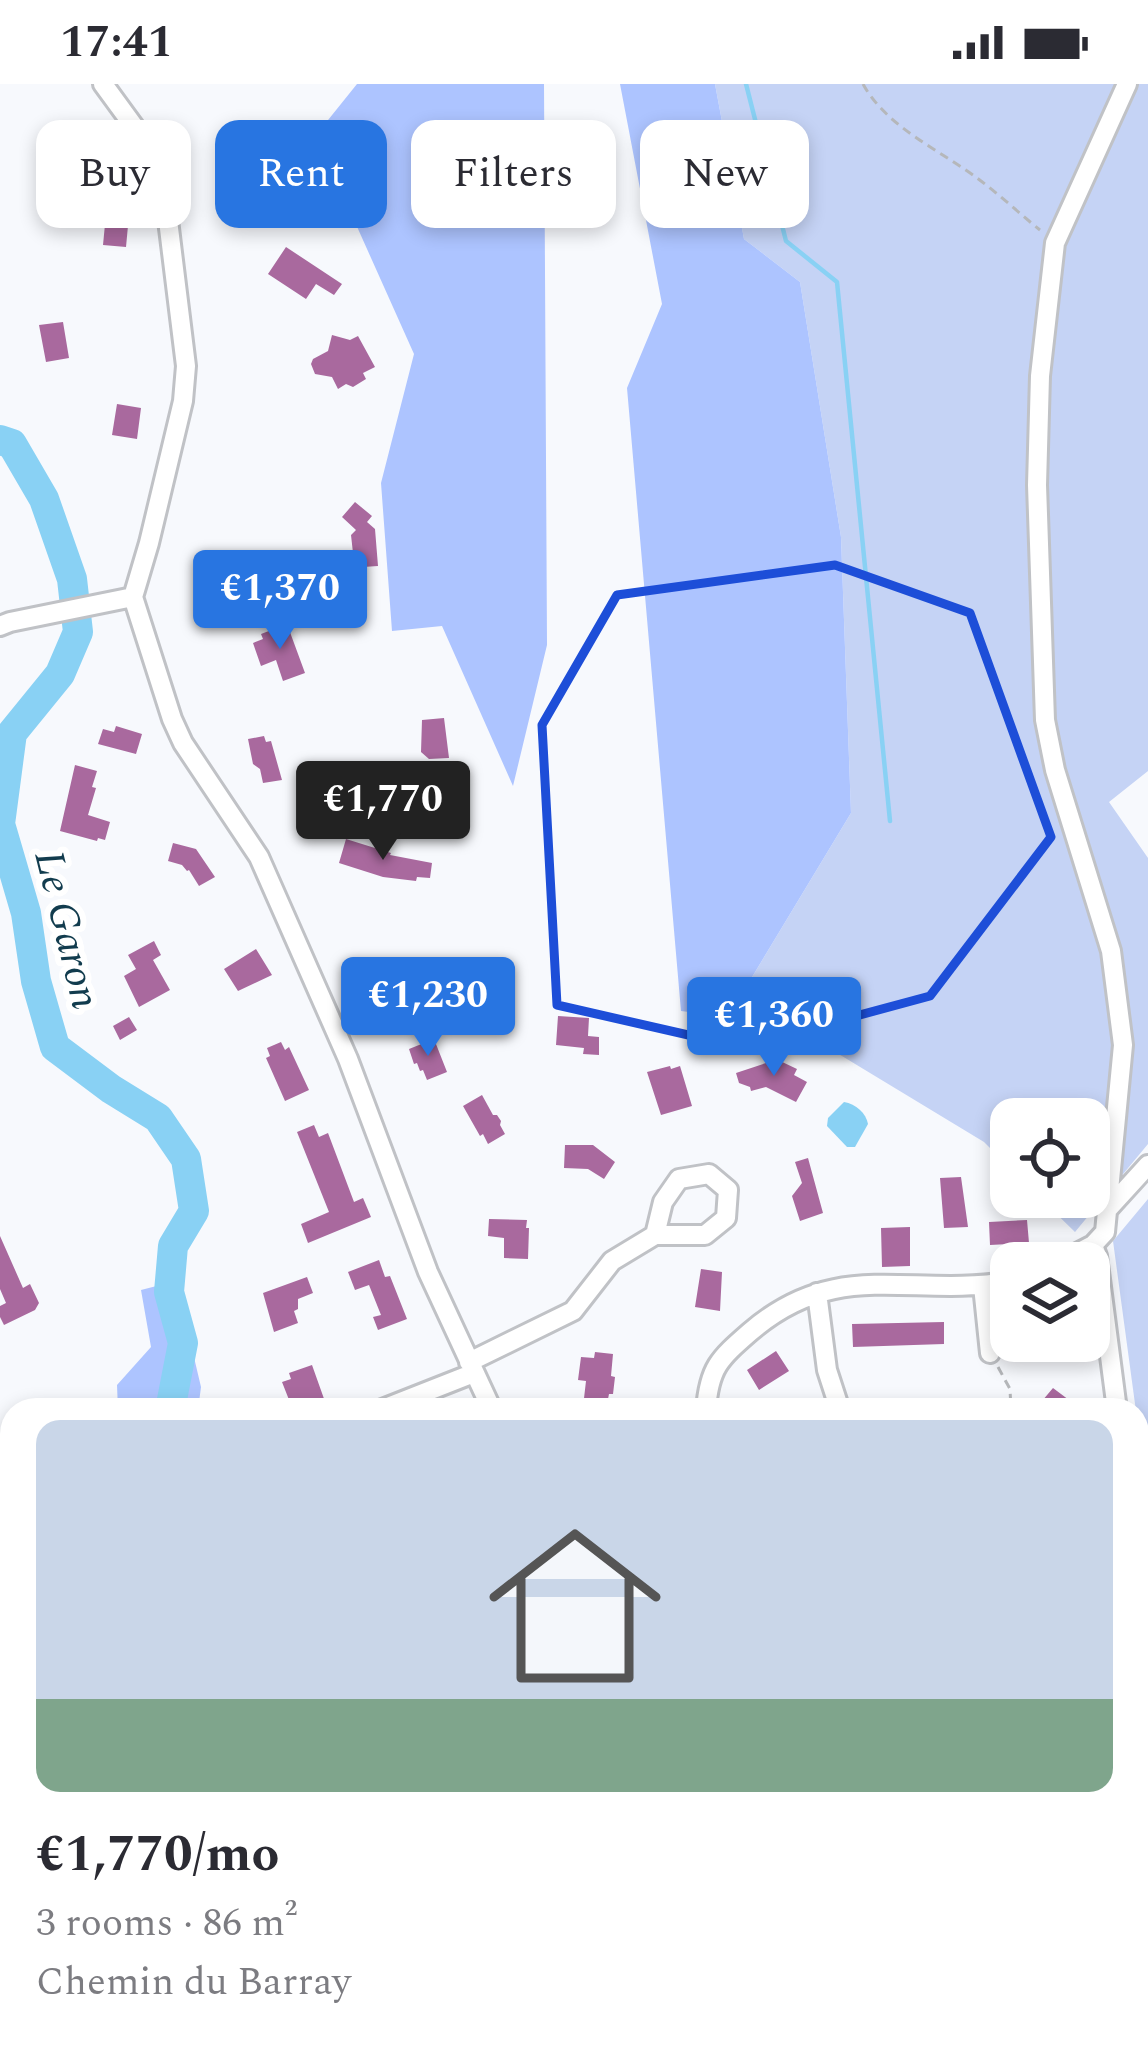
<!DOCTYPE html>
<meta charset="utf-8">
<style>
:root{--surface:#fff;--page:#f2f2f3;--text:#2b2b33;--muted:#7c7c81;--accent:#2875e1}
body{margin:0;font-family:Spectral,serif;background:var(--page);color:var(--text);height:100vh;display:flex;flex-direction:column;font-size:45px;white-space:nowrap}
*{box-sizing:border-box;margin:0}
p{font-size:39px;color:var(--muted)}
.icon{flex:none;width:66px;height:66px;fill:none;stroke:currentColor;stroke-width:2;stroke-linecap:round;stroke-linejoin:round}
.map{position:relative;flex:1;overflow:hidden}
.drawer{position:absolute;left:0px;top:1314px;width:1149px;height:663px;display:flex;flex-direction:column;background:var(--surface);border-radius:36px 36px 0 0;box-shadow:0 6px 18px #0003}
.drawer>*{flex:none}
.banner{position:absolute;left:36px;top:36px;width:1077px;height:108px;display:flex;gap:24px}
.controls{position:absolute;left:990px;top:1014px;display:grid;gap:24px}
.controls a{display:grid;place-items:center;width:120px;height:120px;border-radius:24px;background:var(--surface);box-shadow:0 6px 18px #0003;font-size:60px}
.price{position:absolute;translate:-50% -102px;padding:0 27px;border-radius:12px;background:var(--accent);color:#fff;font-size:39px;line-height:78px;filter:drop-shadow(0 3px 6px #0008)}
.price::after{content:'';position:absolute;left:50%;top:72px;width:36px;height:27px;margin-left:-18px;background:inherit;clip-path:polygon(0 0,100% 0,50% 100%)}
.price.current{background:#222;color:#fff}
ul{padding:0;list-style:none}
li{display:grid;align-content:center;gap:24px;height:636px;padding:0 36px}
li span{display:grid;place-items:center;height:372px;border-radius:24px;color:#555}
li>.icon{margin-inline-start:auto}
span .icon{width:216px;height:216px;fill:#fffc;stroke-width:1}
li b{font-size:51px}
.tag{padding:0 42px;border-radius:24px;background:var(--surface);box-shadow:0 6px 18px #0003;font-size:42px;line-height:108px}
.tag.current{background:var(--accent);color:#fff}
.status{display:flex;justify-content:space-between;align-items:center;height:84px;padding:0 60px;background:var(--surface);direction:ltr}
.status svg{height:33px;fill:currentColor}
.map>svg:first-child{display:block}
.green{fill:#c5d3f5}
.forest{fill:#adc4ff}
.water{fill:#89d1f4}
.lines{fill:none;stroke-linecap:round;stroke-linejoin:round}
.stream{stroke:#89d1f4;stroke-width:4.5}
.river{stroke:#89d1f4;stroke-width:30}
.building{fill:#a9699e}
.minor-casing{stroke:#c0c2c6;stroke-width:24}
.path{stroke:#b5b7ba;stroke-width:3;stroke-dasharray:9 6;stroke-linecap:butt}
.minor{stroke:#fff;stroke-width:18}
.marked{fill:none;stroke:#1d4ed8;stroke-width:9;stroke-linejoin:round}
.labels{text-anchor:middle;stroke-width:12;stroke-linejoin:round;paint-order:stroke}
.water-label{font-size:42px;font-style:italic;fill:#123c4e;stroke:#fff}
</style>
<div class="status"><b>17:41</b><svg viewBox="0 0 49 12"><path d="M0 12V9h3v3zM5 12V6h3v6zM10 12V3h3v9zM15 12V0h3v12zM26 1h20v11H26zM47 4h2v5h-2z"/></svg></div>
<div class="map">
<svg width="1148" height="1975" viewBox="0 0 1148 1975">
<rect width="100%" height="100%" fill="#f7f9fd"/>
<!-- green -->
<path class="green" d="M 715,0 L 1148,0 L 1148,687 L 1109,718 L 1148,774 L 1148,1060 L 1075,1148 L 1039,1113 L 1089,1113 L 1089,1035 L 1011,1035 L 1011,1085 L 984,1058 L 799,946 L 728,933 L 851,729 L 841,453 L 800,198 L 744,155 Z
M 1148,1115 L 1148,1416 L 1113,1157 Z
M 253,1965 L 345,1965 L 338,1975 L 240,1975 L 254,1968 Z
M 681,1965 L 970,1965 L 983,1975 L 676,1975 Z"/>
<!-- forest -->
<path class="forest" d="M 357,0 L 544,0 L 547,561 L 513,702 L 442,542 L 392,547 L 381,399 L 414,270 L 316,51 Z
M 620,0 L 715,0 L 744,155 L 800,198 L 841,453 L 851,729 L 728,933 L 681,927 L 627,304 L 662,220 Z
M 176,1197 L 201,1303 L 198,1326 L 118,1326 L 117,1301 L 151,1263 L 141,1206 Z
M 8,1430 L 12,1435 L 12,1965 L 44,1965 L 44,1975 L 0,1975 L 0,1433 Z
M 426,1965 L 488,1965 L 501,1975 L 439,1975 Z"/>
<!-- water -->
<path class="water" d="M 844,1018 C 856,1020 866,1029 868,1040 L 855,1063 L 847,1063 L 827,1042 L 828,1034 Z"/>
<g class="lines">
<!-- stream -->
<path class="stream" d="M 746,0 L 786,157 L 837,198 L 890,737"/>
<!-- river -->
<path class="river" d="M 0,356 L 12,360 L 44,415 L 72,495 L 78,548 L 60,590 L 12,649 L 0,740 L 26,829 L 36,897 L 55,963 L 111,1005 L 158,1034 L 186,1075 L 194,1127 L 173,1162 L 169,1208 L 183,1259 L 170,1326
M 456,1965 L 469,1975"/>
</g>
<!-- building -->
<path class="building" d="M 58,50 L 65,68 L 71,66 L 77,84 L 72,86 L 77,97 L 58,104 L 40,57 Z
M 278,56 L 279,63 L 299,78 L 304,77 L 307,99 L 289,102 L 288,94 L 261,74 L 259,60 Z
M 106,130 L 129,131 L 126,163 L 103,161 Z
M 286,163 L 342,200 L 334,211 L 316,200 L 306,215 L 268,190 Z
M 63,238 L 69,274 L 46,278 L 39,241 Z
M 332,251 L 350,256 L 358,252 L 375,283 L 363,289 L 366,295 L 353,303 L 346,300 L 338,305 L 332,293 L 315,290 L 311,280 L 313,275 L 328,267 Z
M 117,320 L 141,324 L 137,355 L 112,351 Z
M 355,418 L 372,432 L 367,438 L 375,445 L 378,482 L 363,483 L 363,478 L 353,469 L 351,451 L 356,446 L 342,433 Z
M 250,473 L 262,508 L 240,515 L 227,481 Z
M 287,540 L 305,589 L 283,597 L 276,576 L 261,582 L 253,559 L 263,555 L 261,550 Z
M 444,634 L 449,674 L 429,675 L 421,668 L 422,636 Z
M 116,642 L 142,650 L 136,670 L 98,660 L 103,645 L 114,648 Z
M 264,652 L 266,658 L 271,657 L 282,696 L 263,699 L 260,685 L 253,680 L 248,655 Z
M 75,681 L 97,687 L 92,703 L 96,704 L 88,731 L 110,738 L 105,756 L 98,754 L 97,757 L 60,747 Z
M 346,755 L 391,769 L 390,771 L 432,779 L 430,794 L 417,793 L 416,797 L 383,793 L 339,779 Z
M 173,759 L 196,765 L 215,793 L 199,802 L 189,786 L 187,787 L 182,781 L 168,777 Z
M 154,857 L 161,871 L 153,876 L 170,906 L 139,923 L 124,892 L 136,885 L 128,871 Z
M 256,865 L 272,891 L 238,907 L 224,885 Z
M 381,879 L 390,890 L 386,893 L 401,913 L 383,927 L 368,905 L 370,902 L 363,892 Z
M 558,932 L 589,934 L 588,952 L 599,953 L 599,971 L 583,970 L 584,964 L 556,961 Z
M 129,933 L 137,946 L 120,956 L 113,942 Z
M 434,955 L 447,988 L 427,996 L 423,986 L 420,987 L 417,979 L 414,980 L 409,965 Z
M 281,958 L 285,966 L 289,963 L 309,1006 L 285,1017 L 266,974 L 270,972 L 267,964 Z
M 778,976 L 797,985 L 794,991 L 807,998 L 796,1018 L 766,1003 L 751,1007 L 750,1003 L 739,999 L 736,989 L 769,978 L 775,981 Z
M 670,982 L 671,985 L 680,982 L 692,1022 L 661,1031 L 647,988 Z
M 482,1011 L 493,1031 L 497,1031 L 501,1037 L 500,1041 L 505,1050 L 488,1060 L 483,1050 L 480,1052 L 463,1022 Z
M 314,1041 L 319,1053 L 328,1049 L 354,1118 L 363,1114 L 371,1133 L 308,1159 L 301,1140 L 329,1128 L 297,1048 Z
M 565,1061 L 593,1061 L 615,1078 L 604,1095 L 588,1085 L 564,1084 Z
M 808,1074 L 823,1129 L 800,1137 L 792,1112 L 802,1099 L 795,1078 Z
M 961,1093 L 968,1143 L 944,1144 L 940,1094 Z
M 489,1135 L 527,1136 L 526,1144 L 529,1144 L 528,1175 L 504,1174 L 504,1154 L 488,1152 Z
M 1027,1136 L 1029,1159 L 990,1161 L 989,1138 Z
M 910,1143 L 910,1182 L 882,1183 L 881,1144 Z
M 0,1152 L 23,1204 L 30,1200 L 39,1219 L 35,1226 L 4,1241 L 0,1233 L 0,1222 L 6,1219 L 0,1205 Z
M 379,1176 L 385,1193 L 390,1192 L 407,1235 L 378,1246 L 373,1233 L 381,1231 L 369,1201 L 355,1206 L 348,1188 Z
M 701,1185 L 722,1188 L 720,1227 L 695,1223 Z
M 307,1193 L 313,1209 L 298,1215 L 298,1225 L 294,1227 L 298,1239 L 274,1248 L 263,1209 Z
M 944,1238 L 944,1260 L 853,1263 L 852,1240 Z
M 776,1267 L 789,1287 L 759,1306 L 747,1286 Z
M 595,1268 L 613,1270 L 611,1292 L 615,1293 L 613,1310 L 609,1310 L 606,1325 L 583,1323 L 586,1297 L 578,1296 L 581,1273 L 594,1274 Z
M 312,1281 L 328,1326 L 293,1326 L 282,1298 L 291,1295 L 289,1289 Z
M 1053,1304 L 1069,1316 L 1062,1326 L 1041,1326 L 1046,1320 L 1042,1317 Z"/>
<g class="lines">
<!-- minor casing -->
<g class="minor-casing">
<path id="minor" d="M 103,0 L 141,52 L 156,85 L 167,128 L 186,282 L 183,317 L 149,459 L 133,513 L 172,635 L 183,659 L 259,773 L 348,975 L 428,1188 L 492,1326
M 0,542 L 10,538 L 133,513
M 1108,1125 L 1148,1081
M 1093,1161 L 1097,1172 L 1117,1326
M 1058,1179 L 1093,1161 L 1105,1148 L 1123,961 L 1111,867 L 1055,686 L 1045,636 L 1037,401 L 1040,292 L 1055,159 L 1127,0
M 983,1202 L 990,1269
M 817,1209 L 827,1286 L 840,1326
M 469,1278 L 573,1227 L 612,1177 L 655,1151 L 705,1151 L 726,1134 L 728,1106 L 709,1090 L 679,1095 L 663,1118 L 655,1151
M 380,1326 L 474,1289
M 706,1326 C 709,1284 719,1275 750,1248 C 838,1172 911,1215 1011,1197
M 0,1404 L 12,1419
M 1137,1476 L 1148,1560
M 156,1965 L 161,1975
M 188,1965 L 193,1975
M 1002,1965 L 1012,1975"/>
</g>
<!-- path -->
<path class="path" d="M 863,0 C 887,44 942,67 981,97 C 1001,112 1020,130 1040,146
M 998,1283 L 1010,1305 L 1011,1326"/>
<!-- minor -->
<use href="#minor" class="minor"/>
</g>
<!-- marked area -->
<path class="marked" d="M 835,481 L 970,529 L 1051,753 L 930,912 L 741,963 L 557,921 L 542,641 L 617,511 Z"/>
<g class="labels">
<!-- water labels -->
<g class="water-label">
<text transform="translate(69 845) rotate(76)" y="15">Le Garon</text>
</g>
</g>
</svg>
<div class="controls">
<a><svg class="icon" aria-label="locate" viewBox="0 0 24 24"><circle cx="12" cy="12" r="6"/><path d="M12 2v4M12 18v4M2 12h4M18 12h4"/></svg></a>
<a><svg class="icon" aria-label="layers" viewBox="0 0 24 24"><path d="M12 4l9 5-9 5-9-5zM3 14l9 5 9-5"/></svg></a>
</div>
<b class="price" style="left:280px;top:568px">€1,370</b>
<b class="price current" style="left:383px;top:779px">€1,770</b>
<b class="price" style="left:428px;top:975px">€1,230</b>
<b class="price" style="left:774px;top:995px">€1,360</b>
<div class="banner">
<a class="tag">Buy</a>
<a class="tag current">Rent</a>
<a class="tag">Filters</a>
<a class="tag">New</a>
</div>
<section class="drawer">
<ul>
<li><span style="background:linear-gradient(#c9d6e8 75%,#7fa58c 0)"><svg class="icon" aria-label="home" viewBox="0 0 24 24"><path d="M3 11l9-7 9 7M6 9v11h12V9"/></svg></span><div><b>€1,770/mo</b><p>3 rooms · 86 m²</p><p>Chemin du Barray</p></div></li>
</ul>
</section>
</div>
